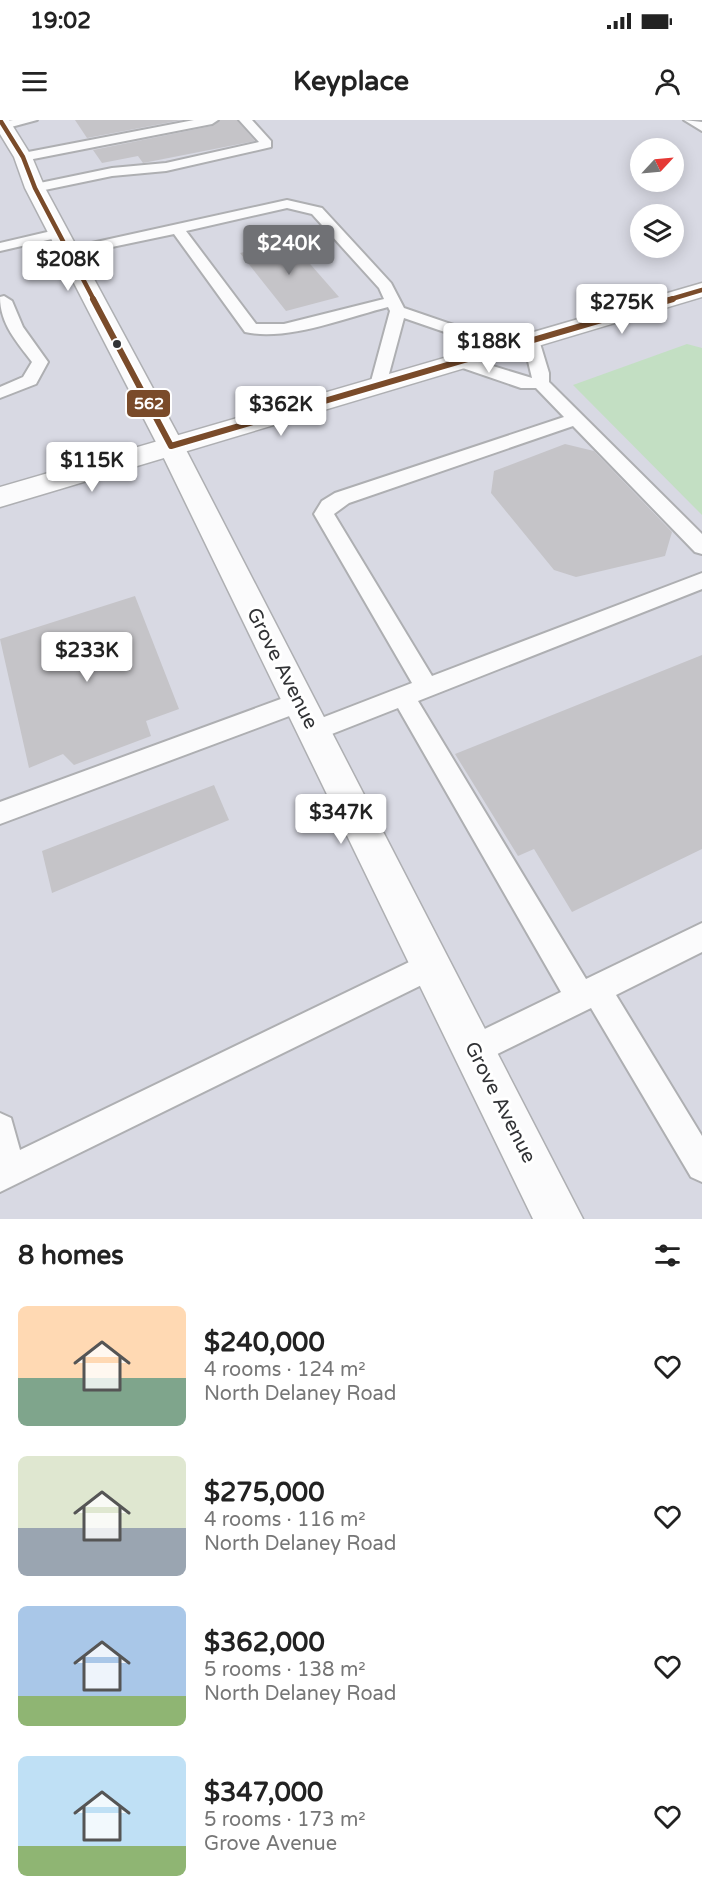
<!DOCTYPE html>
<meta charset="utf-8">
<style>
:root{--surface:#fff;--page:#f2f2f2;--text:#222;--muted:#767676;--accent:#707175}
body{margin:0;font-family:"Varela Round",sans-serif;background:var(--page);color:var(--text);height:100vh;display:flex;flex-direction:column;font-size:22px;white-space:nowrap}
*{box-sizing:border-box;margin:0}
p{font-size:20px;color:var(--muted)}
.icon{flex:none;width:33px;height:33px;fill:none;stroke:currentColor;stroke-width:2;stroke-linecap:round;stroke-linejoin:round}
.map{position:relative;height:1099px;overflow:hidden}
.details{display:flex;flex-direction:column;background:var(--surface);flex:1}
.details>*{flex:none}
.needle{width:39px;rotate:64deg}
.buttons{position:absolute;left:630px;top:18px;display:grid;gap:12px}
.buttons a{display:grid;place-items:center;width:54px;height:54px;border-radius:50%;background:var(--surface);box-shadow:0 3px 15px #0003;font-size:30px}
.price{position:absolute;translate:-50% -51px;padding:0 14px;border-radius:6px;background:#fff;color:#222;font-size:20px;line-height:39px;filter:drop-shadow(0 2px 3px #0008)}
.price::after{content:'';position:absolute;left:50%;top:36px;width:18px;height:14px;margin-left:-9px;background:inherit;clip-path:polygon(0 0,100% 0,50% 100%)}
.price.selected{background:var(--accent);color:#fff}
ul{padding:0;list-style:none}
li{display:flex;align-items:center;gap:18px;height:150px;padding:0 18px}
li span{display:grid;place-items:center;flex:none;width:168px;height:120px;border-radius:9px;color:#555}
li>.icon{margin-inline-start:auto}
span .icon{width:72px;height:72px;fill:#fffc;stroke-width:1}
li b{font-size:26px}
h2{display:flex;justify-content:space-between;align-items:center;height:72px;padding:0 18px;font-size:26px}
.status{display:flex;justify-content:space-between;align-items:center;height:42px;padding:0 30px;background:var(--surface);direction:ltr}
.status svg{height:16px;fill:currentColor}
header{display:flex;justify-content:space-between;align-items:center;height:78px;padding:0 18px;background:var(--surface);font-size:27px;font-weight:800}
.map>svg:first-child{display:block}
.built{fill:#d8d9e3;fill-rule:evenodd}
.green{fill:#c3dfc3}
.building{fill:#c5c4c8}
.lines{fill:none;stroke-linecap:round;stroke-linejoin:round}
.service-casing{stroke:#aeafb2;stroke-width:4}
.minor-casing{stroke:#aeafb2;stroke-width:3}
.tertiary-casing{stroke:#aeafb2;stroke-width:3}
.service{fill:#fbfbfc;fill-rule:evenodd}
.minor{fill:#fbfbfc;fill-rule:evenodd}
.tertiary{fill:#fbfbfc;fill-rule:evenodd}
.bus-1-far1-casing{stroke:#fff;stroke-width:8}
.bus-1-casing{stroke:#fff;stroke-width:10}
.bus-1-far1{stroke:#7a4b2a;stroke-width:4.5}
.bus-1{stroke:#7a4b2a;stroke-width:6}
.bus-dot{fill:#313235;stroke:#fff;stroke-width:2}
.labels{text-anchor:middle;stroke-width:6;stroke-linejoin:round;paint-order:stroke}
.street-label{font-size:20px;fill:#313235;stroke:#fff}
.line-badge{stroke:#fff;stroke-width:2}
.badge-label{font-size:16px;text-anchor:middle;font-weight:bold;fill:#fff}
</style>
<div class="status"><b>19:02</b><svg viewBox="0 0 49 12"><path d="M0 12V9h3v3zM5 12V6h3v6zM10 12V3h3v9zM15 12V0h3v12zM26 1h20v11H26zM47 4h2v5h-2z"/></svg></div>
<header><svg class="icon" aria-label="menu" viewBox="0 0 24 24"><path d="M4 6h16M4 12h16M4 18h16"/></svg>Keyplace<svg class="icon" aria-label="person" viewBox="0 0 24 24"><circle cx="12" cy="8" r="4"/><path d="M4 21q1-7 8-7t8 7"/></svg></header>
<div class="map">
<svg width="702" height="1099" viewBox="0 0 702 1099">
<rect width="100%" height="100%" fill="#e6e6eb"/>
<!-- built -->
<path class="built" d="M 0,0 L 702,0 L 702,1099 L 0,1099 ZM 640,28 L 674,28 L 674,62 L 640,62 ZM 640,94 L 674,94 L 674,128 L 640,128 Z"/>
<!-- green -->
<path class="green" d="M 687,224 L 702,228 L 702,395 L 573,265 Z"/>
<!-- building -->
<path class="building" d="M 75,0 L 182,0 L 87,18 Z
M 220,0 L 237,0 L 255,21 L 143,43 L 138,36 L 102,43 L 93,30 L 212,6 Z
M 290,121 L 339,177 L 286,191 L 240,133 Z
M 565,324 L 594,331 L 672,412 L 665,436 L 576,457 L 554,450 L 491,373 L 494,351 Z
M 135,476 L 179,589 L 146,601 L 151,616 L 74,645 L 63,634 L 29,648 L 0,519 Z
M 702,535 L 702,729 L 572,792 L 534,729 L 518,736 L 455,634 Z
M 214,665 L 229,700 L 52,773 L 42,731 Z"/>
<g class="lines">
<!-- service casing -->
<g class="service-casing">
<path id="service" d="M 13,0 L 37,0 L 0,10 L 0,2 Z
M 194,0 L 218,0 L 212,4 L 23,41 L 17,37 L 23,33 Z
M 239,0 L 252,0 L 271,21 L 271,27 L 166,51 L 112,56 L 35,72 L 28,68 L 35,64 L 112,48 L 166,43 L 259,22 Z
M 684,0 L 702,2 L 702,11 Z
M 287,80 L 322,88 L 391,163 L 404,188 L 512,225 L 514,228 L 506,233 L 500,231 L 404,198 L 386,265 L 378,270 L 370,265 L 390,191 L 388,187 C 348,197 286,222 245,212 L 174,114 L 69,136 L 62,132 L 69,128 ZM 287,88 L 312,94 L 379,168 L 384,179 L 284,204 L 256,204 L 186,111 Z
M 60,109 L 67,113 L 65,116 L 0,131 L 0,123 Z
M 4,176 L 12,181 L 23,207 L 48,242 L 36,264 L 0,278 L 0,267 L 23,257 L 32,242 C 17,222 0,204 0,177 Z
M 531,215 L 539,220 L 549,253 L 549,262 L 702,414 L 702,434 L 695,432 L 573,306 L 349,383 L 334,394 L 432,556 L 702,453 L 702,469 L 418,581 L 586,859 L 702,803 L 702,832 L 616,875 L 702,1016 L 702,1062 L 691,1057 L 591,888 L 475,945 L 464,941 L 460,930 L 464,919 L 561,872 L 398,588 L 314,621 L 306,618 L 302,611 L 306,604 L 412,563 L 314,394 L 322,381 L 335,373 L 564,297 L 536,268 L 521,268 L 454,245 L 452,241 L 460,236 L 532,258 L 523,220 Z
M 300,572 L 308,575 L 312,582 L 308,589 L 0,704 L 0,682 Z
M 432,831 L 442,835 L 446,845 L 442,855 L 0,1072 L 0,993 L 11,998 L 20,1030 Z"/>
</g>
<!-- minor casing -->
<g class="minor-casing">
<path id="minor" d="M 0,0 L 9,0 L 32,37 L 45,68 L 184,326 L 583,1099 L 533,1099 L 158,326 L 25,68 L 14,37 L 0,14 Z"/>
</g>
<!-- tertiary casing -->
<g class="tertiary-casing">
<path id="tertiary" d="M 702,163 L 702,177 L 0,387 L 0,367 Z"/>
</g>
<!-- service -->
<use href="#service" class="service"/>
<!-- minor -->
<use href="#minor" class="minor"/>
<!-- tertiary -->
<use href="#tertiary" class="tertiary"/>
<!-- bus-1-far1 casing -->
<g class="bus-1-far1-casing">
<path id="bus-1-far1" d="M 0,0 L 23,37 L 35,68 L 94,180
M 668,180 L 702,170"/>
</g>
<!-- bus-1 casing -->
<g class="bus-1-casing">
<path id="bus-1" d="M 93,179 L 171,326 L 673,179"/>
</g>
<!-- bus-1-far1 -->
<use href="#bus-1-far1" class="bus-1-far1"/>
<!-- bus-1 -->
<use href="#bus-1" class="bus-1"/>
</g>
<!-- markers -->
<circle class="bus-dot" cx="117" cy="224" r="5"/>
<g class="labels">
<!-- street labels -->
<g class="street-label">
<text transform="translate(283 548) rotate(63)" y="7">Grove Avenue</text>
<text transform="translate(501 982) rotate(63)" y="7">Grove Avenue</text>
</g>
</g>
<rect class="line-badge" x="126" y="269" width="45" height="29" rx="6" fill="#7a4b2a"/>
<g class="badge-label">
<text x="149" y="289">562</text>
</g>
</svg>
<div class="buttons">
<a><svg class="needle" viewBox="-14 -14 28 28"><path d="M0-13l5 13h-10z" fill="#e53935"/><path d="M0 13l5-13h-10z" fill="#767676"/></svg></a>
<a><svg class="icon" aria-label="layers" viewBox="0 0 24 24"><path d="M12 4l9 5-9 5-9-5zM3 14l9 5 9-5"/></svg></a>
</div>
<b class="price selected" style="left:289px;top:156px">$240K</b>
<b class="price" style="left:68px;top:172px">$208K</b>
<b class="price" style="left:622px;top:215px">$275K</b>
<b class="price" style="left:489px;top:254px">$188K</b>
<b class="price" style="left:281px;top:317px">$362K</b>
<b class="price" style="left:92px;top:373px">$115K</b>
<b class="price" style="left:87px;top:563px">$233K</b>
<b class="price" style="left:341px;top:725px">$347K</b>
</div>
<section class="details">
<h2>8 homes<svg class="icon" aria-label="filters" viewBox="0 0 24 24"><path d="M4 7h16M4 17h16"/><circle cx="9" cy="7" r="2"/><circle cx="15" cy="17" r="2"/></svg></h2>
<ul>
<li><span style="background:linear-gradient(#ffd9b3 60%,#7fa58c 0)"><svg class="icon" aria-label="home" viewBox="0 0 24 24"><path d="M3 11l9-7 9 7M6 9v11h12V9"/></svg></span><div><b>$240,000</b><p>4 rooms · 124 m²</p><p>North Delaney Road</p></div><svg class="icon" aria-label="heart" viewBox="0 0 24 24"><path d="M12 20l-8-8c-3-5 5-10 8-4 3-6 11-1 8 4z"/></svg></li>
<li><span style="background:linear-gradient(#dfe7d0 60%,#9aa5b1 0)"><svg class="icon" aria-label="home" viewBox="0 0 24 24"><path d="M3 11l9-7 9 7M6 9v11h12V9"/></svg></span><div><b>$275,000</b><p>4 rooms · 116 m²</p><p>North Delaney Road</p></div><svg class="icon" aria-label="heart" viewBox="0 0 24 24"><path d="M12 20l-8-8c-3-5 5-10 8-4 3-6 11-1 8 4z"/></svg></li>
<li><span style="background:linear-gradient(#a9c7e8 75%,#8fb573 0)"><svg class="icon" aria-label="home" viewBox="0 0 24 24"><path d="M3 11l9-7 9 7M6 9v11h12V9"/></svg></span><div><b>$362,000</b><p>5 rooms · 138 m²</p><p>North Delaney Road</p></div><svg class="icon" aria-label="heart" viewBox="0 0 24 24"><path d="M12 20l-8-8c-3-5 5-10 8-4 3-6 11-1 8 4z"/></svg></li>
<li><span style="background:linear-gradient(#bfe0f5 75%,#8fb573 0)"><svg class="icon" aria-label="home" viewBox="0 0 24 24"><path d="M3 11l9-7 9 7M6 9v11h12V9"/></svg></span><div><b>$347,000</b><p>5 rooms · 173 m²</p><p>Grove Avenue</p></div><svg class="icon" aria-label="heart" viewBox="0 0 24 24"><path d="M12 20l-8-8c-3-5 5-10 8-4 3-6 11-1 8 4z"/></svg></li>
</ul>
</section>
